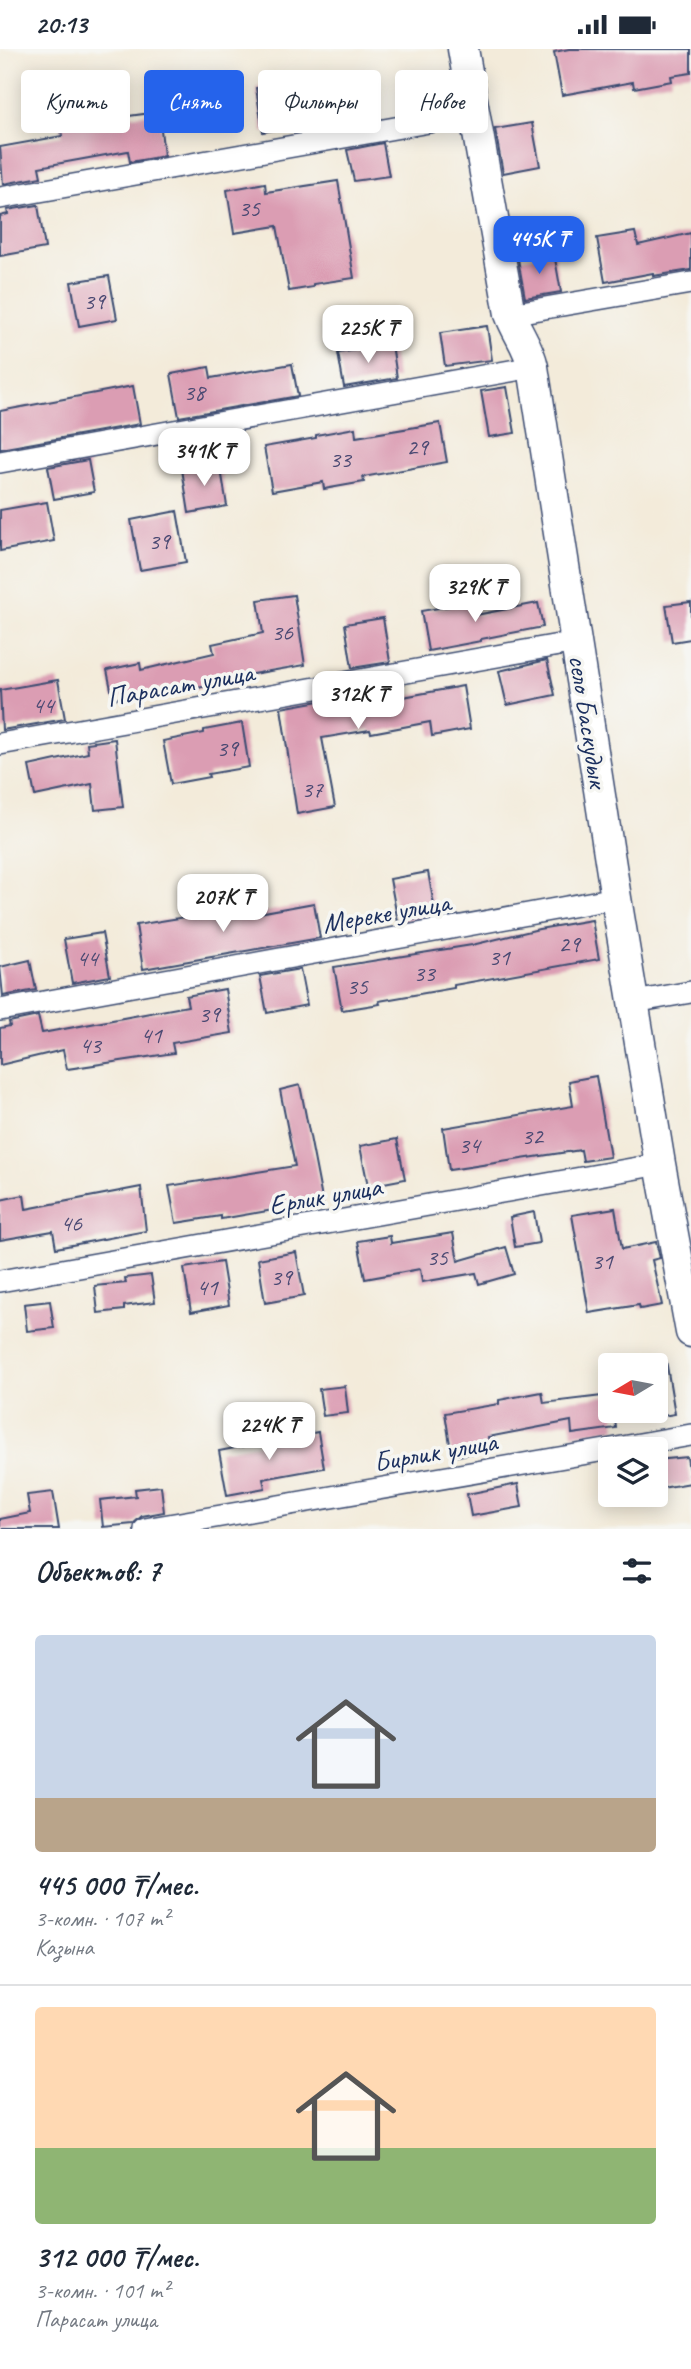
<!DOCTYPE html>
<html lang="ru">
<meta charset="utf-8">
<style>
:root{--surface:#fff;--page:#f2f2f3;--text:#1f2937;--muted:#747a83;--line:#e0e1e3;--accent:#2563eb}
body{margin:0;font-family:Caveat,sans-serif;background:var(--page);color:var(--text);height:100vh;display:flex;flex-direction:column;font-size:26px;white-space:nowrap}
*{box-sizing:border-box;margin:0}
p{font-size:23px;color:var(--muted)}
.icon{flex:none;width:38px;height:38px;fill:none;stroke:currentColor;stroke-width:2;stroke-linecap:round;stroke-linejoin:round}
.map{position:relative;height:1480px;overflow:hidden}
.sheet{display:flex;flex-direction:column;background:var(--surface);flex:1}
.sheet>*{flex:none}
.banner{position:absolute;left:21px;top:21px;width:649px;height:63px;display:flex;gap:14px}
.needle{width:46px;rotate:260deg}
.tools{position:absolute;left:598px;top:1304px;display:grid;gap:14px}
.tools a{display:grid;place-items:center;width:70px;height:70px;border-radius:7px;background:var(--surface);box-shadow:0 4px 18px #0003;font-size:35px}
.price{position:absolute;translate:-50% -60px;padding:0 16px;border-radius:14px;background:#fff;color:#222;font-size:23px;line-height:46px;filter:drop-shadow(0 2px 4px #0008)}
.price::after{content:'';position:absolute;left:50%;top:42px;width:21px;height:16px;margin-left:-10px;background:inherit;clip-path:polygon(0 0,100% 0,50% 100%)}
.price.current{background:var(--accent);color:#fff}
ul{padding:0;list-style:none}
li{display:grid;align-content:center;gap:14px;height:371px;padding:0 35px}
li+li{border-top:2px solid var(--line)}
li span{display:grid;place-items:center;height:217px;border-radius:7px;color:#555}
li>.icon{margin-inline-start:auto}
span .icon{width:126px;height:126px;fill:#fffc;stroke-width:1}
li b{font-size:30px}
h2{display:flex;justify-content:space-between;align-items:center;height:84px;padding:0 35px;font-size:30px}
.tag{padding:0 24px;border-radius:7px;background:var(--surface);box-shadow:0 4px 18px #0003;font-size:24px;line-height:63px}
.tag.current{background:var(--accent);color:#fff}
.status{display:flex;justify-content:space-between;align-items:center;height:49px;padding:0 35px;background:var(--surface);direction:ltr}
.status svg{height:19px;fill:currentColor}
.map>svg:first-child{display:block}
.building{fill:#db9db3}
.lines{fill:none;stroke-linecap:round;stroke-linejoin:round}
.street-casing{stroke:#3b4b71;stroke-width:24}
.secondary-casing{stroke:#3b4b71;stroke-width:33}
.street{stroke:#fff;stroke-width:21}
.secondary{stroke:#fff;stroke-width:30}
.labels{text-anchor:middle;stroke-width:7;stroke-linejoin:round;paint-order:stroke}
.number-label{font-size:24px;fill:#4b4a73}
.street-label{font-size:28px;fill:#1b2f5e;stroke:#f6f6f2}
</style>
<div class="status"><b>20:13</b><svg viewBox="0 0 49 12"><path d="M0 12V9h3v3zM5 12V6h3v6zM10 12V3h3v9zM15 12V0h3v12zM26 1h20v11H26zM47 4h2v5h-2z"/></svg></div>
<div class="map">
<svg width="691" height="1480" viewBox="0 0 691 1480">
<rect width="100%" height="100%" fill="#f6f6f2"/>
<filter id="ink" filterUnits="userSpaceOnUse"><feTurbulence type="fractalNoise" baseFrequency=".0143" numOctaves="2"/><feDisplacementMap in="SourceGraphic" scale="14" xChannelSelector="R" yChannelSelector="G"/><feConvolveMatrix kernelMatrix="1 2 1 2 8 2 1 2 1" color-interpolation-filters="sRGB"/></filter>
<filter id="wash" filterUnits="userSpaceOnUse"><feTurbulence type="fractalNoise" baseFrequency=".00686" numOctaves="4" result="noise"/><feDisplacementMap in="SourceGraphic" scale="28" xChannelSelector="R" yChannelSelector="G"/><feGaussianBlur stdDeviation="1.57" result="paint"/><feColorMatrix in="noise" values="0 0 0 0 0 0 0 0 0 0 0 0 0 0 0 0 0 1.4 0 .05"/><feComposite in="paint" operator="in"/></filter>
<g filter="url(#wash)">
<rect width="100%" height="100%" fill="#f3ebda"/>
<g id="blocks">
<!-- building -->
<path class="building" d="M 569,0 L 691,0 L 691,24 L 671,27 L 672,32 L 634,39 L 633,33 L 562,46 L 554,3 Z
M 294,32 L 301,76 L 263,83 L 256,39 Z
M 97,63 L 99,71 L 159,63 L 164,107 L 130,113 L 128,102 L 39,118 L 41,128 L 3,135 L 0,98 L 62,87 L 59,69 Z
M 532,74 L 540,117 L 503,124 L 495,80 Z
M 383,94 L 389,127 L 354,132 L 347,101 Z
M 338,132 L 354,229 L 313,235 L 313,238 L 289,242 L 277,177 L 234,184 L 227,141 L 265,134 L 266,143 Z
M 38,156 L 45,199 L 0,207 L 0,167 L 8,165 L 7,161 Z
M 635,183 L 638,196 L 691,184 L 691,221 L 653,227 L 653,224 L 605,233 L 597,189 Z
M 554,204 L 561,243 L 525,249 L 518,210 Z
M 109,227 L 117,270 L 79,277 L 71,233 Z
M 487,277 L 492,311 L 445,317 L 440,284 Z
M 392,295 L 397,329 L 344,338 L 338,304 Z
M 292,315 L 298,347 L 179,368 L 171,325 L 209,318 L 211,329 Z
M 133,337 L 140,375 L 0,400 L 0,362 Z
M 507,338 L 515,384 L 489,388 L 481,342 Z
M 440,374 L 447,413 L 363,428 L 364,433 L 324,440 L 323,433 L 272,442 L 264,398 L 316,389 L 316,386 L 355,379 L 356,388 Z
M 88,411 L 94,443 L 54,450 L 48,418 Z
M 220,414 L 227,457 L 189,464 L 182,420 Z
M 47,453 L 54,492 L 0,502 L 0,461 Z
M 177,462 L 186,513 L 140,521 L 131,471 Z
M 294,546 L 305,616 L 206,633 L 207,637 L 175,644 L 173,637 L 113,650 L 107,621 L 140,614 L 141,621 L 214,604 L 212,595 L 263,584 L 258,551 Z
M 474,553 L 476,566 L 538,554 L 543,578 L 481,590 L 481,592 L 428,602 L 421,562 Z
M 691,553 L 691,590 L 672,593 L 666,556 Z
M 383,569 L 390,613 L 352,619 L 345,575 Z
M 547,611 L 555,646 L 507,656 L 499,622 Z
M 58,631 L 65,670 L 2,681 L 0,641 Z
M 402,637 L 403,648 L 463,637 L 470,680 L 432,687 L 430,673 L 371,684 L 370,681 L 322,689 L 335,758 L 297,765 L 281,659 Z
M 242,674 L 249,718 L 208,725 L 209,728 L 171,735 L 163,692 L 204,684 L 204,681 Z
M 115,690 L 123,758 L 95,761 L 92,735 L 35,747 L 29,717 L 88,704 L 87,694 Z
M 428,823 L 436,867 L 398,873 L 390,830 Z
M 314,854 L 320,889 L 143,920 L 136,876 L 235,860 L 237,868 Z
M 592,871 L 599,910 L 454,936 L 454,939 L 379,952 L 380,955 L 342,961 L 334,918 L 472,896 L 539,880 Z
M 102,884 L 110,927 L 72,934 L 64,890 Z
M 30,911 L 36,941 L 3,947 L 0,918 Z
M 300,920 L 307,956 L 267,964 L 260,927 Z
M 225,940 L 232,984 L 172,994 L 174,1004 L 67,1020 L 63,1001 L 0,1016 L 0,979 L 10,977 L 9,973 L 38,967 L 42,984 L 188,957 L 186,947 Z
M 596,1027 L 610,1108 L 583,1112 L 581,1101 L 449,1121 L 443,1079 L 573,1057 L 569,1032 Z
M 300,1036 L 323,1155 L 303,1159 L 302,1156 L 221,1170 L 221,1167 L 176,1174 L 169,1137 L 295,1117 L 280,1041 Z
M 397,1090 L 405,1130 L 368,1137 L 360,1097 Z
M 141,1138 L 146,1182 L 56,1199 L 53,1182 L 0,1191 L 0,1151 L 24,1146 L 26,1160 Z
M 615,1159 L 622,1200 L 656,1193 L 660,1209 L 652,1211 L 662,1256 L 640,1260 L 639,1256 L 589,1264 L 572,1166 Z
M 534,1163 L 539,1194 L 515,1198 L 510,1168 Z
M 453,1184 L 458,1212 L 506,1198 L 514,1225 L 479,1235 L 476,1224 L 422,1233 L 420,1220 L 365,1230 L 358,1192 L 390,1187 L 391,1194 Z
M 296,1203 L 304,1247 L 265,1254 L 258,1210 Z
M 222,1213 L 229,1256 L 191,1263 L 184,1219 Z
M 151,1226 L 155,1253 L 124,1257 L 124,1261 L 98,1264 L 95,1237 L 126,1234 L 125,1229 Z
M 50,1252 L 54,1279 L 27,1282 L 24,1255 Z
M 666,1311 L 675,1365 L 656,1368 L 656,1312 Z
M 345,1337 L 348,1364 L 323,1367 L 319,1340 Z
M 542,1343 L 544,1354 L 611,1346 L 611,1362 L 614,1362 L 616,1379 L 572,1385 L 571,1372 L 488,1388 L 490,1401 L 452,1408 L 445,1364 L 499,1355 L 499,1351 Z
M 318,1383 L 324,1419 L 263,1430 L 265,1439 L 227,1446 L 219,1402 Z
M 687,1408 L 691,1434 L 656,1440 L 656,1411 Z
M 518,1435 L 522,1458 L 471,1467 L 467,1445 Z
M 161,1437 L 164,1463 L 142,1467 L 133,1475 L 103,1478 L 100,1451 L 136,1447 L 135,1440 Z
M 53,1443 L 59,1480 L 0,1480 L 0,1470 L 30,1464 L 27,1446 Z"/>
</g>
</g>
<g filter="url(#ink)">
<use href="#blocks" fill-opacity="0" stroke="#3b4b71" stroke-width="2"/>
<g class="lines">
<!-- street casing -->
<g class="street-casing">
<path id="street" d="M 0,149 L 474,65
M 510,265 L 691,234
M 0,413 L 533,318
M 0,695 L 576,593
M 634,953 L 691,943
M 0,961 L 616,849
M 0,1232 L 660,1115
M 611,1400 L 691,1386
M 145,1480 L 611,1400"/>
</g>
<!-- secondary casing -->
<g class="secondary-casing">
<path id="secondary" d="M 463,0 L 510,265 C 517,284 529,298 533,318 L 616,849 L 660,1115 L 691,1283"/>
</g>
<!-- street -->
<use href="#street" class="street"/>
<!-- secondary -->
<use href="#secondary" class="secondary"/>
</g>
</g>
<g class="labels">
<!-- number labels -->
<g class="number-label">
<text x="249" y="167">35</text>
<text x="94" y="260">39</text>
<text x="194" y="351">38</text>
<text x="417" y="406">29</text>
<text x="340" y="418">33</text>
<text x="159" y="500">39</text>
<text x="282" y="591">36</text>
<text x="43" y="664">44</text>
<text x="227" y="707">39</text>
<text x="312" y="748">37</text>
<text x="569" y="903">29</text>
<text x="499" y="916">31</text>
<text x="87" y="917">44</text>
<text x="424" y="932">33</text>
<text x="357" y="945">35</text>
<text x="209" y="973">39</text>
<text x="151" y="994">41</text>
<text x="90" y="1004">43</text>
<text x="532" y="1095">32</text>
<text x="469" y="1104">34</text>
<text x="71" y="1182">46</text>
<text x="437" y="1216">35</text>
<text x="602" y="1220">31</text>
<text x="281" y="1236">39</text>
<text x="207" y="1246">41</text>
</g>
<!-- street labels -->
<g class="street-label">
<text transform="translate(180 635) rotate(-10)" y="10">Парасат улица</text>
<text transform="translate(589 672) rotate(81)" y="10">село Баскудык</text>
<text transform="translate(386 863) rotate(-10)" y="10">Мереке улица</text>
<text transform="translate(325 1146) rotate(-10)" y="10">Ерлик улица</text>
<text transform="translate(435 1402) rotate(-10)" y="10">Бирлик улица</text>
</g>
</g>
</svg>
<div class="tools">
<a><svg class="needle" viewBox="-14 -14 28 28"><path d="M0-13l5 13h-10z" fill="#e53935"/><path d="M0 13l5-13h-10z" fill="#747a83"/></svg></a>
<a><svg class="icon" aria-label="layers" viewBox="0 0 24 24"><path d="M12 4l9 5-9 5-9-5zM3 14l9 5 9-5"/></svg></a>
</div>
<b class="price current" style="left:539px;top:227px">445K ₸</b>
<b class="price" style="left:368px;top:316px">225K ₸</b>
<b class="price" style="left:204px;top:439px">341K ₸</b>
<b class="price" style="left:475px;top:575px">329K ₸</b>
<b class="price" style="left:358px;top:682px">312K ₸</b>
<b class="price" style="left:223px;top:885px">207K ₸</b>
<b class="price" style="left:269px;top:1413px">224K ₸</b>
<div class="banner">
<a class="tag">Купить</a>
<a class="tag current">Снять</a>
<a class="tag">Фильтры</a>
<a class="tag">Новое</a>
</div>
</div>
<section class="sheet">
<h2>Объектов: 7<svg class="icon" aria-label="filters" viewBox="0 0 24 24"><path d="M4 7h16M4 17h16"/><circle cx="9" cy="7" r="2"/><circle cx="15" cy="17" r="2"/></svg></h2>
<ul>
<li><span style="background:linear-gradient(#c9d6e8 75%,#b9a48a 0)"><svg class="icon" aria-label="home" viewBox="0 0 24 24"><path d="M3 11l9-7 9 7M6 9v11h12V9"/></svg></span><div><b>445 000 ₸/мес.</b><p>3-комн. · 107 m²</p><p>Казына</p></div></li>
<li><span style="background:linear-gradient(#ffd9b3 65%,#8fb573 0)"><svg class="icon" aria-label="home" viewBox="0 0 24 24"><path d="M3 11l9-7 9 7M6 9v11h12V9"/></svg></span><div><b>312 000 ₸/мес.</b><p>3-комн. · 101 m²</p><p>Парасат улица</p></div></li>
</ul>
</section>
